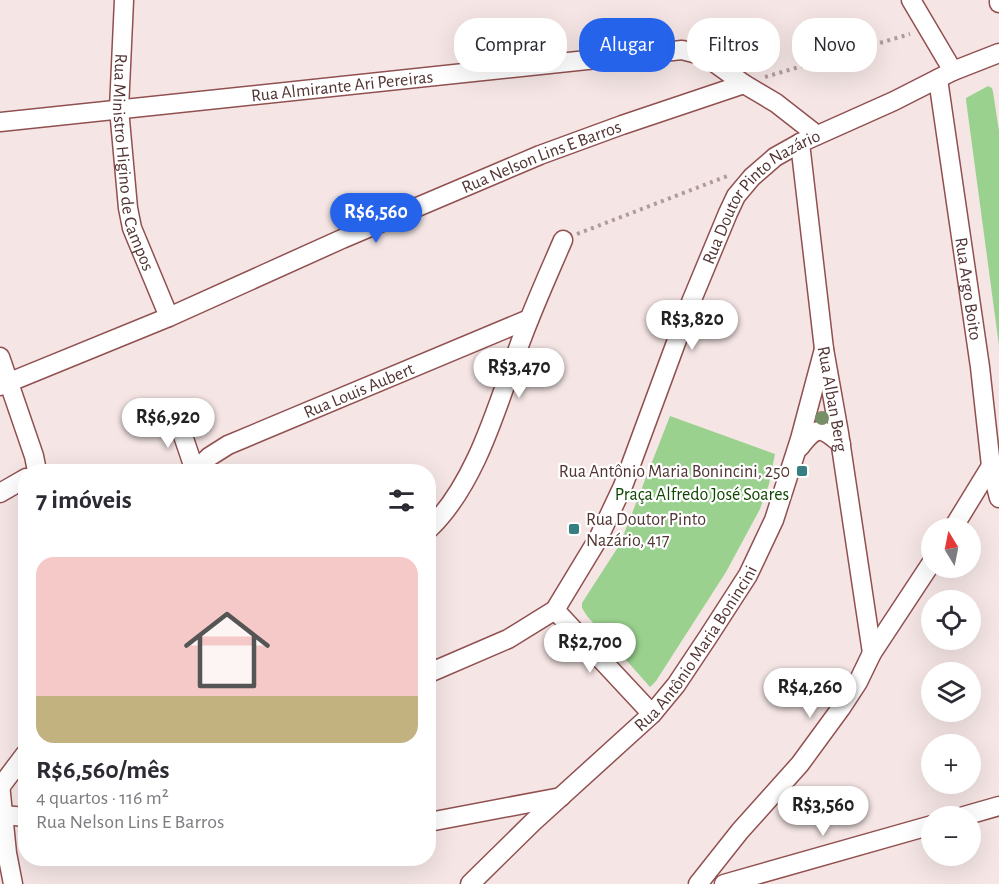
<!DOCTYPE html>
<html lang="pt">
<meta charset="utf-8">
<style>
:root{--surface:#fff;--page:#f2f2f3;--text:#2b2b33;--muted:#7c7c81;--accent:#2563eb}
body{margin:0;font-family:"Alegreya Sans",sans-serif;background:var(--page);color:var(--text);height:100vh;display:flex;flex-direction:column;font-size:22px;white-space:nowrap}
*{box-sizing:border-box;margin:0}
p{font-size:20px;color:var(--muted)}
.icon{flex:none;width:33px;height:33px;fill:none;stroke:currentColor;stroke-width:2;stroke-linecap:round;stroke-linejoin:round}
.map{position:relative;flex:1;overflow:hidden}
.details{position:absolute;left:18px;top:464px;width:418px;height:402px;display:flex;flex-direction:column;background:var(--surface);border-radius:24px;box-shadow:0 6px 24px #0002}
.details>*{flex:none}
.top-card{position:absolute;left:454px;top:18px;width:454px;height:54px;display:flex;gap:12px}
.needle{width:39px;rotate:350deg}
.fabs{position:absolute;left:921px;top:518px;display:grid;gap:12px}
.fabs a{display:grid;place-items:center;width:60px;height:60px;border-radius:50%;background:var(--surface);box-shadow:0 6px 24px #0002;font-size:30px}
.price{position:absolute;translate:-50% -51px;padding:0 14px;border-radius:21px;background:#fff;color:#222;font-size:20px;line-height:39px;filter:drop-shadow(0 2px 3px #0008)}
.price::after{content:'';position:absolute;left:50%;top:36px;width:18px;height:14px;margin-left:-9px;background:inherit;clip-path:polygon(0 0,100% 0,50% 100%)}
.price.active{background:var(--accent);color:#fff}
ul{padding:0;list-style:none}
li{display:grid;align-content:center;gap:12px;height:318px;padding:0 18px}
li span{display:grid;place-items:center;height:186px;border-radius:18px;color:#555}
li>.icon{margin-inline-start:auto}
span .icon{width:108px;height:108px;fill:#fffc;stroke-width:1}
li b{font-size:26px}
h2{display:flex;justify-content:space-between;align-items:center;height:72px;padding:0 18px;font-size:26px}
.chip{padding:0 21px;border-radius:24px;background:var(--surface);box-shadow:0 6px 24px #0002;font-size:21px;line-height:54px}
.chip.active{background:var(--accent);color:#fff}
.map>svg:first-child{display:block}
.green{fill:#9ad18e}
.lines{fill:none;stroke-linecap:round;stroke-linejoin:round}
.street-casing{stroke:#915050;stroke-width:21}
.path{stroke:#b09b9a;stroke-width:4;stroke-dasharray:3 4.5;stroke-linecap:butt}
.street{stroke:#fff;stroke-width:18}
.tree{fill:#768f67}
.poi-dot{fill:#367e82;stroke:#fff;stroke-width:2}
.labels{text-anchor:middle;stroke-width:4.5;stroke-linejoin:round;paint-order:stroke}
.street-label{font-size:18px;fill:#523433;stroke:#fff}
.poi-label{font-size:18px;fill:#523433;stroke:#fff;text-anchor:end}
.park-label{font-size:18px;fill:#0f4700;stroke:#fff}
</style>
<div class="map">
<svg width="999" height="884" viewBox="0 0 999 884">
<rect width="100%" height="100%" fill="#f5e6e5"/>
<!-- green -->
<path class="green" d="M 988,86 L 992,88 L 993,92 L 999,131 L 999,346 L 966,100 L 966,98 Z
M 670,416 L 775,454 L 769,484 L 760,509 L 726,572 L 656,681 L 650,687 L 587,616 L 582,608 L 582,603 L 620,544 Z"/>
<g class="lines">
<!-- street casing -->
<g class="street-casing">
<g id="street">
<path id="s1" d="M 124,0 L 119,109 L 128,208 L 132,228 L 169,317"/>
<path d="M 911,0 L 953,71"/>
<path d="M 999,0 L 999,3"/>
<path id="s2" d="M 938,79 L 980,367 L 991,466 L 999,498"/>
<path id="s3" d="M 0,122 L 682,50 L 705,56 L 744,84 L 776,103 L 817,135"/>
<path id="s4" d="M 800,143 L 824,349 L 839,433 L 872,653"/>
<path d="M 0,357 L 34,456 L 37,471"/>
<path id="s5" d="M 0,386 L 169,317 L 342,239 L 540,155 L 622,125 L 744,84"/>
<path d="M 176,415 L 195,471"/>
<path d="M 800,447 C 817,425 821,427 841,444"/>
<path id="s6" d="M 195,471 L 209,457 L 228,445 L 529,319"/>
<path d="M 0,493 L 26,478"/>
<path d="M 953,528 L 991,466"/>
<path d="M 429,529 C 476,484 497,406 519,346 C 532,310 548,275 563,240"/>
<path d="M 555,610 L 652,714"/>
<path id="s7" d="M 429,673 L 508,639 L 555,610 L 598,539 L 623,486 L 691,302 L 728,213 L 736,196 L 752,177 L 775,157 L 800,143 L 894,101 L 953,71 L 999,53"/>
<path d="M 0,784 L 7,853 L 13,884"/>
<path d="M 1,786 L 26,753"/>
<path d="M 3,815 L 26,817"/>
<path d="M 964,816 L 999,806"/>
<path d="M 429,822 L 561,797"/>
<path id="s8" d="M 470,884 L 533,822 L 652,714 L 676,685 L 708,637 L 748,575 L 774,520 L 800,439 L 824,349"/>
<path d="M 698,884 L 740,831 L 800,764 L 841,708 L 858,682 L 872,653 L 932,562"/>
<path d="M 724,884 L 932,825"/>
</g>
</g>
<!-- path -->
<path class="path" d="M 765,77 L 910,34
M 577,234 L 730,175"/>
<!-- street -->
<use href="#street" class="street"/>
</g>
<!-- trees -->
<circle class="tree" cx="822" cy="418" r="7"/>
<!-- markers -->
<g class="poi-dot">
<rect x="796" y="465" width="12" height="12" rx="3"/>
<rect x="568" y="523" width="12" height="12" rx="3"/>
</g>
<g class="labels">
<!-- street labels -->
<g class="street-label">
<text dy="6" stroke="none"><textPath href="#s3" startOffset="344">Rua Almirante Ari Pereiras</textPath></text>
<text dy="6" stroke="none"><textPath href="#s5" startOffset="588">Rua Nelson Lins E Barros</textPath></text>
<text dy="6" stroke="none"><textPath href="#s1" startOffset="164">Rua Ministro Higino de Campos</textPath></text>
<text dy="6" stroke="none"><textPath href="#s7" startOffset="610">Rua Doutor Pinto Nazário</textPath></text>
<text dy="6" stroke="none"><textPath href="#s2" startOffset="212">Rua Argo Boito</textPath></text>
<text dy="6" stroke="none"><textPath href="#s6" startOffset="184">Rua Louis Aubert</textPath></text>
<text dy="6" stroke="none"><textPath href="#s4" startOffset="258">Rua Alban Berg</textPath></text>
<text dy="6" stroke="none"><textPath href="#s8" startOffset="328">Rua Antônio Maria Bonincini</textPath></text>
</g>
<!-- poi labels -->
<g class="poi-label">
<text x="790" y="477">Rua Antônio Maria Bonincini, 250</text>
<text x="586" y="525" text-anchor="start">Rua Doutor Pinto<tspan x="586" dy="21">Nazário, 417</tspan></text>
</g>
<!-- park labels -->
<g class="park-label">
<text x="702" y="500">Praça Alfredo José Soares</text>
</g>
</g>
</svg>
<div class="fabs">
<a><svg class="needle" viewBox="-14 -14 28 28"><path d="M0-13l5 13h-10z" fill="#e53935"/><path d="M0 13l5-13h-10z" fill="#7c7c81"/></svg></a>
<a><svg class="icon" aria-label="locate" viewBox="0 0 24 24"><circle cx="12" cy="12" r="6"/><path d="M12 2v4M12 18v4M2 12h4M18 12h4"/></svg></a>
<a><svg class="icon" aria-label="layers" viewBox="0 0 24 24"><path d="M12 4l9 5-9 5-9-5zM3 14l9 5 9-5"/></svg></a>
<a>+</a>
<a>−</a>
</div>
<b class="price active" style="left:376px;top:244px">R$6,560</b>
<b class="price" style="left:692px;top:351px">R$3,820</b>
<b class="price" style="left:519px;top:399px">R$3,470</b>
<b class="price" style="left:168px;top:449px">R$6,920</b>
<b class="price" style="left:590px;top:674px">R$2,700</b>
<b class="price" style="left:810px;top:719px">R$4,260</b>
<b class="price" style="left:823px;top:837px">R$3,560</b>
<div class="top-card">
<a class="chip">Comprar</a>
<a class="chip active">Alugar</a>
<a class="chip">Filtros</a>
<a class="chip">Novo</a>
</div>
<section class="details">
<h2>7 imóveis<svg class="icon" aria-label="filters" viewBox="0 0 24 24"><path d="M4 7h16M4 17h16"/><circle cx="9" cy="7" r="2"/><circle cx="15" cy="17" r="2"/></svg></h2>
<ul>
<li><span style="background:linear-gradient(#f6c9c9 75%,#c2b280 0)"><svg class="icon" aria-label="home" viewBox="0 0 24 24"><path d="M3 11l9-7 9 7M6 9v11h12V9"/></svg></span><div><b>R$6,560/mês</b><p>4 quartos · 116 m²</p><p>Rua Nelson Lins E Barros</p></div></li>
</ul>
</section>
</div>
